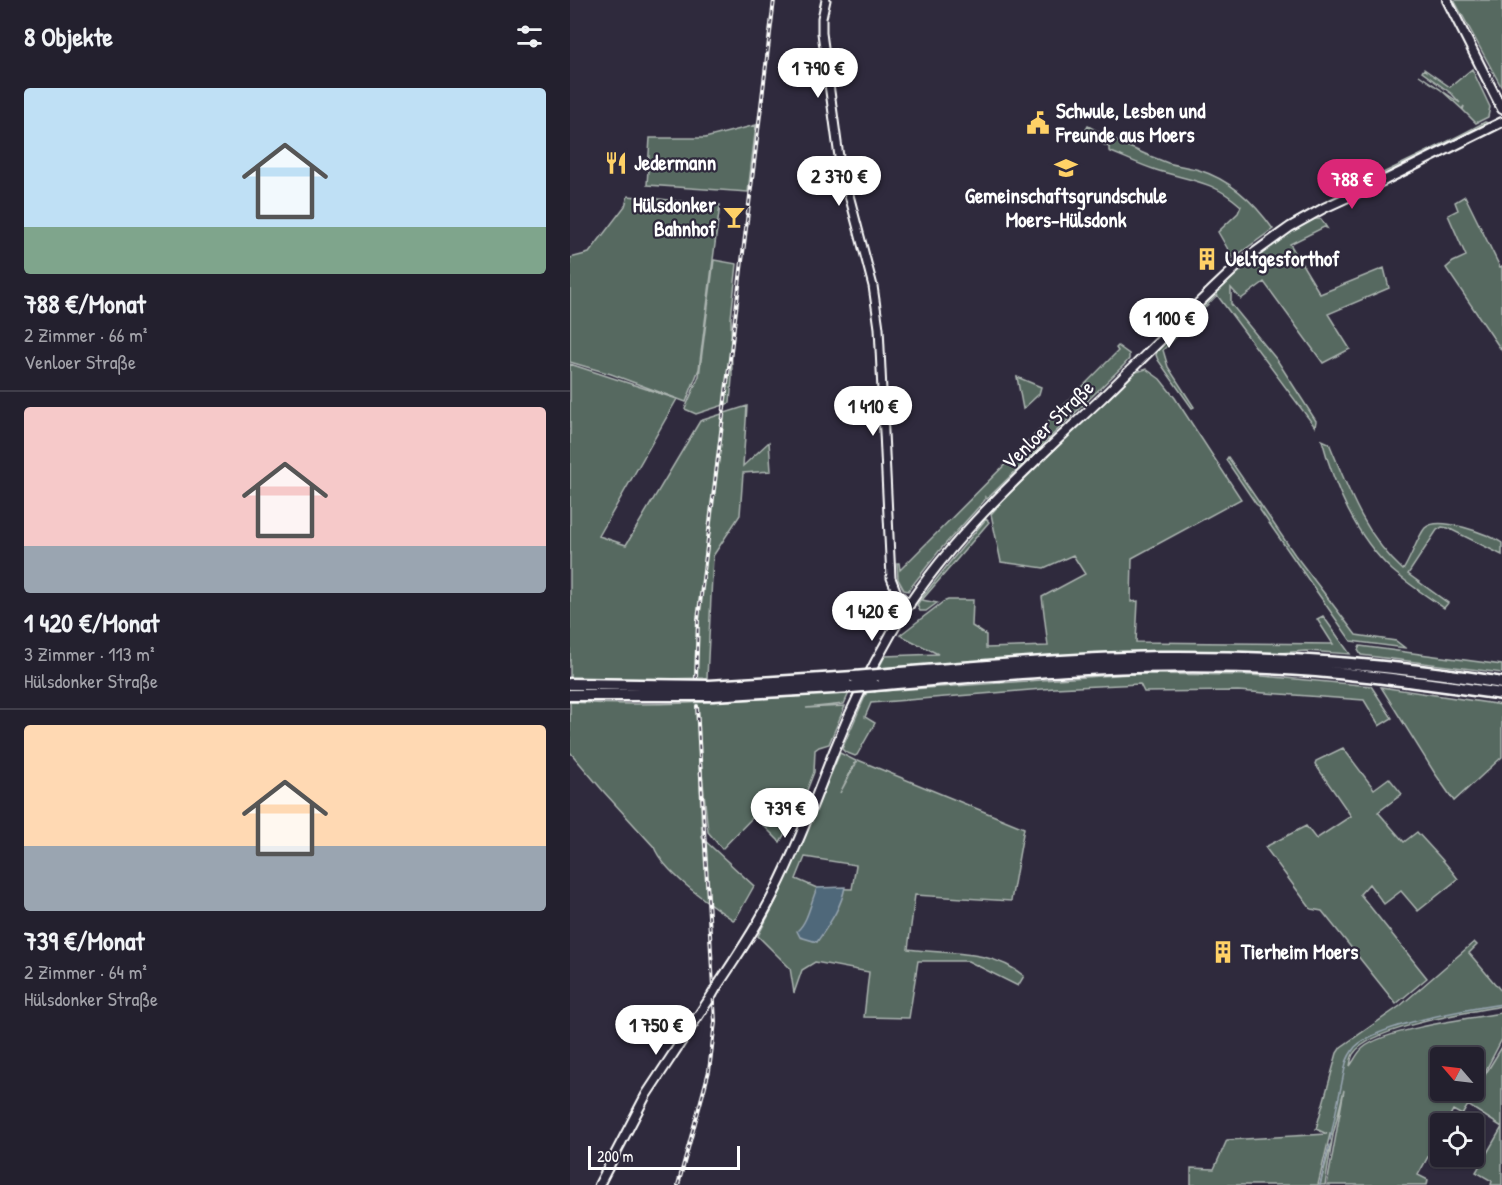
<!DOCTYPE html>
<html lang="de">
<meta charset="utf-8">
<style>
:root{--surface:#23202e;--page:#2f2d3a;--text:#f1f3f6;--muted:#a3a3aa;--line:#403e4a;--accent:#db2777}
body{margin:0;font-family:"Patrick Hand",sans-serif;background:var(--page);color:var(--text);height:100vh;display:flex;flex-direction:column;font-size:22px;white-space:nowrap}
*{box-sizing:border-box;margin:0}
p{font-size:20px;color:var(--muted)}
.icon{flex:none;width:33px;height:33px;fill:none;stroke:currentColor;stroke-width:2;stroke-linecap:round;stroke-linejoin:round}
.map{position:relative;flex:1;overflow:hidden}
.details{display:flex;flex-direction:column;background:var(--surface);width:570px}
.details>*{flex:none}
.needle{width:39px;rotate:298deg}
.fabs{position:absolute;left:860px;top:1047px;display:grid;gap:12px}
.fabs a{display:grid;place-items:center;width:54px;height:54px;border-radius:6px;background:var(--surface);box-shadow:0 2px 4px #0004,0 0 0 2px var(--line);font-size:30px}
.scale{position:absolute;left:18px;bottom:15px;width:152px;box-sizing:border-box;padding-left:6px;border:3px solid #fff;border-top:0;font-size:16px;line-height:21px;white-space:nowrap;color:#fff;-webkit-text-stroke:4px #2f2a3d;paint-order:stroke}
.price{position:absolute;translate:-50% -51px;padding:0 14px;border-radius:21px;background:#fff;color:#222;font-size:20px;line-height:39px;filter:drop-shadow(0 2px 3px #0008)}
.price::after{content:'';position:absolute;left:50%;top:36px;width:18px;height:14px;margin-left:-9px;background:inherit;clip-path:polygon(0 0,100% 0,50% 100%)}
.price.selected{background:var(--accent);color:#fff}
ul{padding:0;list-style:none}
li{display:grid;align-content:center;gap:12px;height:318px;padding:0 24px}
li+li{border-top:2px solid var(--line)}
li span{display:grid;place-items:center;height:186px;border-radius:6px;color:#555}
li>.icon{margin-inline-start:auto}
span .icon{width:108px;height:108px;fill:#fffc;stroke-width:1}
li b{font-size:26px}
h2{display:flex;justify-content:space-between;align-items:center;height:72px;padding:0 24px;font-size:26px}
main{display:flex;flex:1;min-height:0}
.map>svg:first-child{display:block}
.green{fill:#576961;stroke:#abb4b0;stroke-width:1.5;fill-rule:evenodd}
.water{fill:#50687a;stroke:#96a4af;stroke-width:1.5}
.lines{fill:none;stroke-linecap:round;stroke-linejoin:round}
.stream{stroke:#96a4af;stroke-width:1.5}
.tertiary-casing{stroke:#fff;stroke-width:11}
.secondary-casing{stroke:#fff;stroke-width:12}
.motorway-casing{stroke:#fff;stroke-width:15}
.tertiary{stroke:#2f2a3d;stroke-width:7}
.secondary{stroke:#2f2a3d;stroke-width:8}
.motorway{stroke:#2f2a3d;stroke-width:10}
.rail-casing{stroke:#fff;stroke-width:4}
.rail{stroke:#2f2a3d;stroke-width:1.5;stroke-dasharray:4.5;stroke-linecap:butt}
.secondary-bridge-casing{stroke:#fff;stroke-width:12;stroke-linecap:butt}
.motorway-bridge-casing{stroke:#fff;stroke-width:15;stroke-linecap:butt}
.secondary-bridge{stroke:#2f2a3d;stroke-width:8}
.motorway-bridge{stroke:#2f2a3d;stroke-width:10}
.labels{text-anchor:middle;stroke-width:4.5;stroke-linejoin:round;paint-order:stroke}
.poi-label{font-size:21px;font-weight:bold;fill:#fff;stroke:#2f2a3d;text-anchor:start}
.street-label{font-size:21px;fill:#fff;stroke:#2f2a3d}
</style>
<main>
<section class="details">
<h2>8 Objekte<svg class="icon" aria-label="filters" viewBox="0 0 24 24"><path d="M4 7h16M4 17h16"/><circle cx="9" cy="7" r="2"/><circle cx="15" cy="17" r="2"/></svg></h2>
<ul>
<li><span style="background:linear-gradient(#bfe0f5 75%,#7fa58c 0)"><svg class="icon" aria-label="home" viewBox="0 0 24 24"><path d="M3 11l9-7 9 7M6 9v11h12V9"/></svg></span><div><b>788 €/Monat</b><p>2 Zimmer · 66 m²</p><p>Venloer Straße</p></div></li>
<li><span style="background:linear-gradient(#f6c9c9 75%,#9aa5b1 0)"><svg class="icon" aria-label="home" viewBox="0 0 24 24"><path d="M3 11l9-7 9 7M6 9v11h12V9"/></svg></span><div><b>1 420 €/Monat</b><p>3 Zimmer · 113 m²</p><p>Hülsdonker Straße</p></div></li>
<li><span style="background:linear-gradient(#ffd9b3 65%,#9aa5b1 0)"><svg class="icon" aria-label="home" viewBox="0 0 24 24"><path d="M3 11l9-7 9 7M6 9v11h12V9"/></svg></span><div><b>739 €/Monat</b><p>2 Zimmer · 64 m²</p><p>Hülsdonker Straße</p></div></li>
</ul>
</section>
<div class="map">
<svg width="932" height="1185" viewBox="0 0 932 1185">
<rect width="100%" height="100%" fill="#2f2a3d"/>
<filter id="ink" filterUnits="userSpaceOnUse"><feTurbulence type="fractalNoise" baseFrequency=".0167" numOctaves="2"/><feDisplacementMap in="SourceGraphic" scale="12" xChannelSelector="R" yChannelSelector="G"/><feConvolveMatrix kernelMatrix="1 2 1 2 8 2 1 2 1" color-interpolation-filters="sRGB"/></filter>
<g filter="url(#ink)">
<!-- green -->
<path class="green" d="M 884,0 L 932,0 L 932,88 Z
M 854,69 L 880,87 L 902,69 L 920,107 L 918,117 L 906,123 L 893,110 L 894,106 L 892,109 L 870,89 L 849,75 L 890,103 L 882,94 L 852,72 Z
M 915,122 L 918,123 L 732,216 L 660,266 C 683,248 705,229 731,215 C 791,181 855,155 915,122 Z
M 186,125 L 178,192 L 77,185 L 80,138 L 135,138 Z
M 518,126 C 543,140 570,153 598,163 C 608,166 619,167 629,170 C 661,180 684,202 703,229 L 663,258 L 648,232 L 668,213 L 671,206 C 642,180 621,181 586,170 C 570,165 554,157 539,151 L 539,147 L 513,135 Z
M 58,196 L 150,205 L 129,369 L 116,402 L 41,374 L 0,362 L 0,258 L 19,253 L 55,206 Z
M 895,196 L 930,267 L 932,266 L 932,351 L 876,268 L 883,262 L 896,256 L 878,215 L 888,210 L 885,202 Z
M 744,219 L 751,219 L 757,228 L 754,227 L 720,244 L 750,294 L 814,268 L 819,288 L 758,314 L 780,349 L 753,363 L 694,282 L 671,299 L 661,288 L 661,304 L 707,360 L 746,421 L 745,427 L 647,295 L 593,350 L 598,367 L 624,407 L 622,408 L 588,360 L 586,355 L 588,348 C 634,304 685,243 744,219 Z
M 144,260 L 167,264 L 161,318 L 162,378 L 160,403 L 126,414 L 115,409 L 129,376 Z
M 548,346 L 559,354 L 559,359 L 554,365 L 417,499 L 415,497 L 415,500 L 369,551 L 338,591 L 334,590 L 328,579 L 327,563 L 329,563 L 330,570 L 548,351 L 546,348 Z
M 0,364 L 107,399 L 29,536 L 56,545 L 130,421 L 177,406 L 173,466 L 199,442 L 201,471 L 173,473 L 170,515 L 143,556 L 137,678 L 92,679 L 0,678 Z
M 576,369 L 590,379 L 605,398 L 671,499 L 562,558 L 561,602 L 568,601 L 566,642 L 763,644 L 747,619 L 753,616 L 780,654 L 736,651 L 709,653 L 568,652 L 474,656 L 309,668 L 315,656 L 368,654 L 330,635 L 373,602 L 378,600 L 403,600 L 402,626 L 416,635 L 416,648 L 478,646 L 472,597 L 515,574 L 503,555 L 474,568 L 431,562 L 421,514 L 437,496 L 563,373 Z
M 447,377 L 471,387 L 469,394 L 453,409 Z
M 752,440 L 759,443 C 778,489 795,536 833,570 C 840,560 848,536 855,528 C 868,515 919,534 932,543 L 932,555 L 878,528 L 872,527 L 867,530 L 838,574 L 878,603 L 874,608 C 857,596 838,584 822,570 C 786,537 764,486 752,440 Z
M 658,457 L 725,555 L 786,635 L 826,641 L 835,648 L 781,641 L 690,510 L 690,507 L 686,504 L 656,460 Z
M 416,519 L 419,522 L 352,600 L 367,603 L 356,611 L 350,611 L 347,605 L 350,600 L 380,562 Z
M 790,646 L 932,665 L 932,673 L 791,655 L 788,650 Z
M 560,674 L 681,675 L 801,686 L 822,718 L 809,726 L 809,725 L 794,700 L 668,691 L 574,692 L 570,684 L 485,688 L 301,703 L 295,717 L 305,723 L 287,755 L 285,756 L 275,752 L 272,749 L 297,692 Z
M 811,687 L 932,705 L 932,757 L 884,801 L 864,772 Z
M 279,693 L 274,704 L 236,708 L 275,706 L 259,744 L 249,747 L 245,750 L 244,772 L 234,798 L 210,842 L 184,816 L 152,849 L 138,832 L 128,733 L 132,838 L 184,886 L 166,918 L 163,920 C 140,904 94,873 84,847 L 34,792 L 0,752 L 0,702 C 93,708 187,699 279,693 Z
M 773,748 L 804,789 L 819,778 L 832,794 L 808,812 L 834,842 L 847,832 C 861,848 876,862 888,879 L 848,911 L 831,891 L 814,904 L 799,884 L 790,894 L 857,978 L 826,1004 L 752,911 L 741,909 L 695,847 L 736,826 L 746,839 L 781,816 L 745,764 L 746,761 Z
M 270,753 L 286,761 L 270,793 L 288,760 L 454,828 L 441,901 L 345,895 L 338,949 C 378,955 420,948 454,976 L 448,986 L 398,961 L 348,961 L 339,1018 L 294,1017 L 299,972 L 245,962 L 232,970 L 224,993 L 220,968 L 188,936 L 208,897 ZM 235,857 L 286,865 L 282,889 L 247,888 L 226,879 Z
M 904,942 L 907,945 L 899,953 L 932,992 L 932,1006 C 900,1012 802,1027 784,1053 C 781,1056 781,1062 780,1066 C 784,1061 787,1053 793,1048 C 815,1029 901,1018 932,1013 L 932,1039 L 905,1091 L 932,1047 L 932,1127 L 898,1105 L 892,1115 L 883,1110 L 876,1123 L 870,1124 L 870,1135 L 848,1175 L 858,1180 L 857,1185 L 757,1185 L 774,1090 L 763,1135 L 755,1185 L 750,1185 L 763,1136 L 760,1134 L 748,1185 L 621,1185 L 621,1168 L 644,1169 L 657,1140 L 757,1134 L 746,1129 L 767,1053 L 771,1047 L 830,1006 ZM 870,1058 L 903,1058 L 903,1090 L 870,1090 Z
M 932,1127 L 932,1185 L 921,1185 L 922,1181 L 906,1172 Z"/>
<!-- water -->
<path class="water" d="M 275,887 C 271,908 259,924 247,942 L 230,937 L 227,931 C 238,922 241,901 247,888 Z"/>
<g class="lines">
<!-- stream -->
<path class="stream" d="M 760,1140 L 776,1063 C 778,1057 781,1052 785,1047 C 808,1024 899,1009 932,1004
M 750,1185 L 759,1145"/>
<!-- tertiary casing -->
<g class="tertiary-casing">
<path id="tertiary" d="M 256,0 L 252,18 L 252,33 L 269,157 L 303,286 L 309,328 L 321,578 L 327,593 L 340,605"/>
</g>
<!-- secondary casing -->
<g class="secondary-casing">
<path id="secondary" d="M 877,0 L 932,109
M 146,988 C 166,958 187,927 203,895 C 227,848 245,799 264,751 C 280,711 300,670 322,632 C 374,541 457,469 532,398 C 579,352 625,305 673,261 L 720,227 L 754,208 L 815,180 L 932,122
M 29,1185 L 76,1095 L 142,995"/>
</g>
<!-- motorway casing -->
<g class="motorway-casing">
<path id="motorway" d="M 308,675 C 401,667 495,659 589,657 C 704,656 819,664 932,683
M 0,684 L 139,686 L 284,677
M 305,685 C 451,672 600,659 746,671 C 809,676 870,685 932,694
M 0,695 L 142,695 L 281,687"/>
</g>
<!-- tertiary -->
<use href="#tertiary" class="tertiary"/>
<!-- secondary -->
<use href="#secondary" class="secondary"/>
<!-- motorway -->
<use href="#motorway" class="motorway"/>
<!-- rail casing -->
<g class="rail-casing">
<path id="rail" d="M 126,678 L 128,620 L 204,0
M 108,1185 L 139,1071 L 145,1022 L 127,706"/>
</g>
<!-- rail -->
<use href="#rail" class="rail"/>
<!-- secondary-bridge casing -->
<g class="secondary-bridge-casing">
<path id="secondary-bridge" d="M 142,995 L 146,988"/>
</g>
<!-- motorway-bridge casing -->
<g class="motorway-bridge-casing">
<path id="motorway-bridge" d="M 284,677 L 308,675
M 281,687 L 305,685"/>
</g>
<!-- secondary-bridge -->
<use href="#secondary-bridge" class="secondary-bridge"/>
<!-- motorway-bridge -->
<use href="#motorway-bridge" class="motorway-bridge"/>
</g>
</g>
<!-- icons -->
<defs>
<g id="civic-bare" transform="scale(1.8)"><path d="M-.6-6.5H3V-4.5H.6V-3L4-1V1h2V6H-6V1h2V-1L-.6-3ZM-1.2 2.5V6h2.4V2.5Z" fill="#ffd166" stroke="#2f2a3d" stroke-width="2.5" paint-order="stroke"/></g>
<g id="restaurant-bare" transform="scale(1.8)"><path d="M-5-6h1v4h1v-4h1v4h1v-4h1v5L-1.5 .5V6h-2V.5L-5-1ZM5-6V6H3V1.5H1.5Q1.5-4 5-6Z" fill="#ffd166" stroke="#2f2a3d" stroke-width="2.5" paint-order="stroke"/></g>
<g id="school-bare" transform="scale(1.8)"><path d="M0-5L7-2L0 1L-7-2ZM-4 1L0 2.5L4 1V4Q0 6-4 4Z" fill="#ffd166" stroke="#2f2a3d" stroke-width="2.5" paint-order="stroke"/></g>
<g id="bar-bare" transform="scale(1.8)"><path d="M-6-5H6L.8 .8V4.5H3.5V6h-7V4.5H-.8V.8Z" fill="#ffd166" stroke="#2f2a3d" stroke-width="2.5" paint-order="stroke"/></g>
<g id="building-bare" transform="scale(1.8)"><path d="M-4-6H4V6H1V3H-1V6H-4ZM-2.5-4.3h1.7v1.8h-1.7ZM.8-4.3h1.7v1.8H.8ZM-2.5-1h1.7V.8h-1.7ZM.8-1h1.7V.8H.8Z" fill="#ffd166" stroke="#2f2a3d" stroke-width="2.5" paint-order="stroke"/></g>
</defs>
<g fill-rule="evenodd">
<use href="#civic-bare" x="468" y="123"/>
<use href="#restaurant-bare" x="46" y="163"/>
<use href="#school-bare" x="496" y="168"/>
<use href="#bar-bare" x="164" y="217"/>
<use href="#building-bare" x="637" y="259"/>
<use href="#building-bare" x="653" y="952"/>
</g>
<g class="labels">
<!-- poi labels -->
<g class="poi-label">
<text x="486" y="118">Schwule, Lesben und<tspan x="486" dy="24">Freunde aus Moers</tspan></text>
<text x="64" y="170">Jedermann</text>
<text x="496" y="203" text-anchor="middle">Gemeinschaftsgrundschule<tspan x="496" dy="24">Moers-Hülsdonk</tspan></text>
<text x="146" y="212" text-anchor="end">Hülsdonker<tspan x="146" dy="24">Bahnhof</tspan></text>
<text x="655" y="266">Ueltgesforthof</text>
<text x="671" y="959">Tierheim Moers</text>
</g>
<!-- street labels -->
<g class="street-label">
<text transform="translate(478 425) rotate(-44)" y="7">Venloer Straße</text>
</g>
</g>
</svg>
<div class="fabs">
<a><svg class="needle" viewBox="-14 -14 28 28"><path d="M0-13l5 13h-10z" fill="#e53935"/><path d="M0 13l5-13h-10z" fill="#a3a3aa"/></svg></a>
<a><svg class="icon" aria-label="locate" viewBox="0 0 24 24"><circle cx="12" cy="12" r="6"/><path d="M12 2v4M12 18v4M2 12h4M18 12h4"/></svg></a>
</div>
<div class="scale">200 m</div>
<b class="price" style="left:248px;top:99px">1 790 €</b>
<b class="price" style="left:269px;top:207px">2 370 €</b>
<b class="price selected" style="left:782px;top:210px">788 €</b>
<b class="price" style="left:599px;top:349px">1 100 €</b>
<b class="price" style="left:303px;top:437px">1 410 €</b>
<b class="price" style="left:302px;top:642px">1 420 €</b>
<b class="price" style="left:215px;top:839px">739 €</b>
<b class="price" style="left:86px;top:1056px">1 750 €</b>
</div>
</main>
